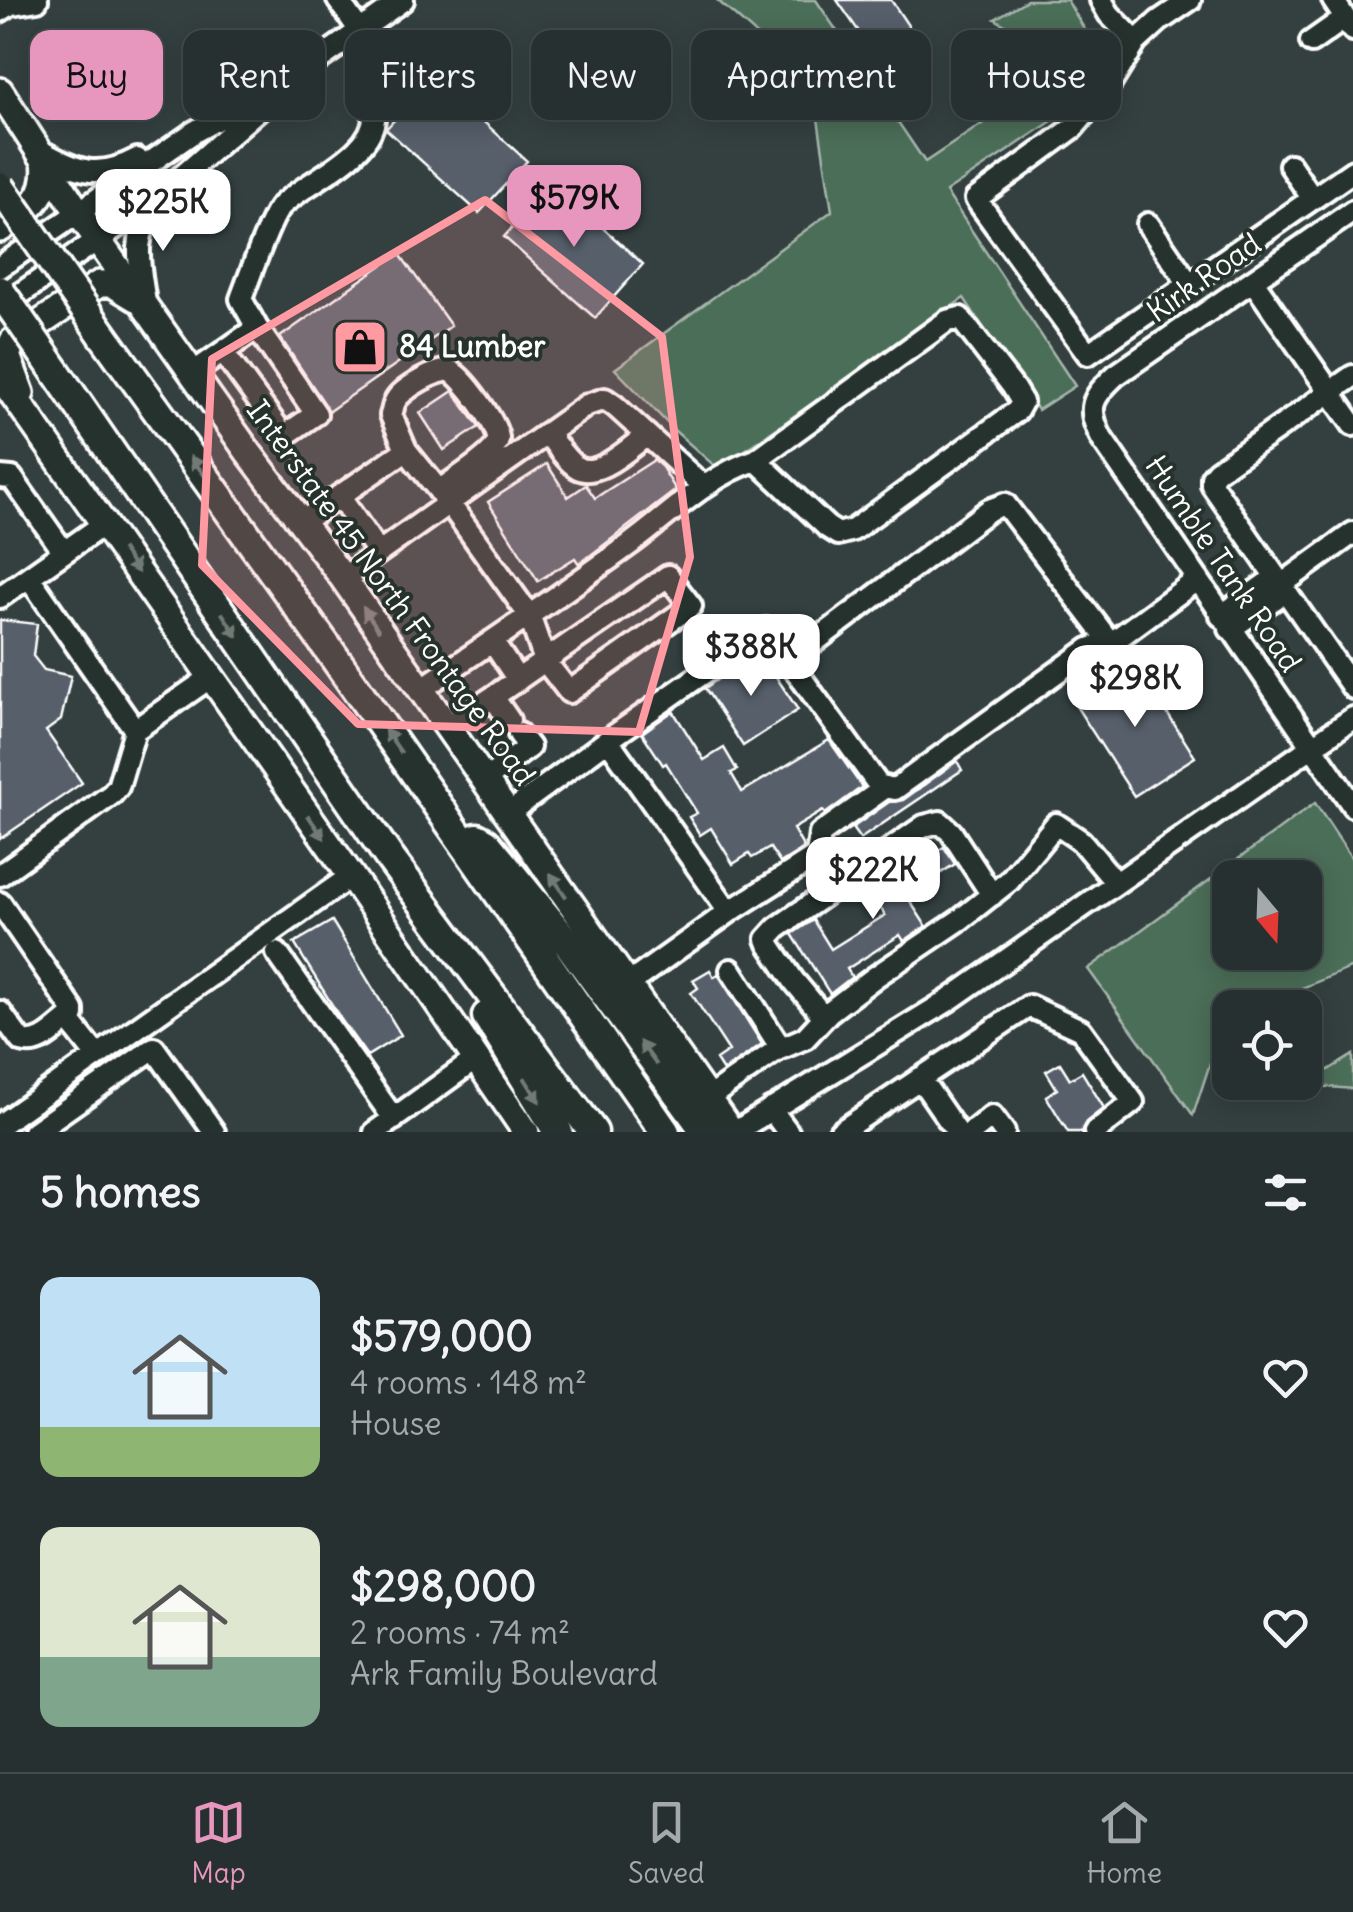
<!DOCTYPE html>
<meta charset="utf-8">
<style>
:root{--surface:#273030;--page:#2f3838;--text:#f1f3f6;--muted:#a4a9ab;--line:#434b4c;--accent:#e797bd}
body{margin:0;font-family:Delius,sans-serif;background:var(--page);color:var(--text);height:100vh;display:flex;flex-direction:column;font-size:38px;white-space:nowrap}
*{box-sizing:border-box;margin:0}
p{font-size:32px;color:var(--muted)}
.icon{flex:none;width:55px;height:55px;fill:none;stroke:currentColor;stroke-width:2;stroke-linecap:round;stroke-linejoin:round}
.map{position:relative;height:1132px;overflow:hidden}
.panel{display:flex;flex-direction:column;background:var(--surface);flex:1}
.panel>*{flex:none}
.guide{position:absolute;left:30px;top:30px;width:1295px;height:90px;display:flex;gap:20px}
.needle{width:65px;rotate:161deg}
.controls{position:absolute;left:1212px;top:860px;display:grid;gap:20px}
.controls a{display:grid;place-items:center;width:110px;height:110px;border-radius:20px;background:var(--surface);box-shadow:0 5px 25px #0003,0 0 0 2px var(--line);font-size:50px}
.price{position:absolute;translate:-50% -85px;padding:0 22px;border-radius:20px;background:#fff;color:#222;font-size:32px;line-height:65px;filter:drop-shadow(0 2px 5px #0008)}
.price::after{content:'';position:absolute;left:50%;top:60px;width:30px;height:22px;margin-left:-15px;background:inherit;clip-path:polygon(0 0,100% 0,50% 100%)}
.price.current{background:var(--accent);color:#111}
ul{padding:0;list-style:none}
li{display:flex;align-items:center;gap:30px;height:250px;padding:0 40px}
li span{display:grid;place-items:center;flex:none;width:280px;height:200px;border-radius:20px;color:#555}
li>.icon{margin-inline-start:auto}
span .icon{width:120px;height:120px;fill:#fffc;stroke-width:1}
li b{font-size:42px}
h2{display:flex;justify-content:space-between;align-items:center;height:120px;padding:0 40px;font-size:42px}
.pill{padding:0 35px;border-radius:20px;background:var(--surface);box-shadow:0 5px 25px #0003,0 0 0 2px var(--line);font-size:35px;line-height:90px}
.pill.current{background:var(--accent);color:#111}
.menu{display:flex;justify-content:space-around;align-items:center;height:140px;border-top:2px solid var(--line);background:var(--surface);font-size:28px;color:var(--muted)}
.menu a{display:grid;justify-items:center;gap:5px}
.menu .current{color:var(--accent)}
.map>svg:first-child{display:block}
.green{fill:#4c6e58;stroke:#a6b6ac;stroke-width:2.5;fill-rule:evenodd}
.building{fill:#565e6b;stroke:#fff;stroke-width:2.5}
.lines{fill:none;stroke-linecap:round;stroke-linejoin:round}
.minor-casing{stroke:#fff;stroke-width:28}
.major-casing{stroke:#fff;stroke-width:32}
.highway-casing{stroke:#fff;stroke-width:35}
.minor{stroke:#26332d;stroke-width:20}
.major{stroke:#26332d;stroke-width:25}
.highway{stroke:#26332d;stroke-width:28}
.highway-bridge-casing{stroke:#fff;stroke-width:35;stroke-linecap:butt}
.highway-bridge{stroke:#26332d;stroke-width:28}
.oneway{fill:#727a76}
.marked{fill:#ff9aa2;fill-opacity:0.2;stroke:#ff9aa2;stroke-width:8;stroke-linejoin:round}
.labels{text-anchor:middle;stroke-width:8;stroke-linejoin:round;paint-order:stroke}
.street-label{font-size:30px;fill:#fff;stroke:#26332d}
.poi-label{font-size:30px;font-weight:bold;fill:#fff;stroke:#26332d;text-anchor:start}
</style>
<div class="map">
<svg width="1353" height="1132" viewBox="0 0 1353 1132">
<rect width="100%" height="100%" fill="#344040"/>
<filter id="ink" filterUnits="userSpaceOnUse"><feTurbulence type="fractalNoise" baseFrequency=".01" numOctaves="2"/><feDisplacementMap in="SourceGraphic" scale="20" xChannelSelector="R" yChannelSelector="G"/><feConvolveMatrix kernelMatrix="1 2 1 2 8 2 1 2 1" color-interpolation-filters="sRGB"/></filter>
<g filter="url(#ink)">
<!-- green -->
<path class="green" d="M 717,0 L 816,0 L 925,162 L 1046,81 L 1032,41 L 995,19 L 1027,0 L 1067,0 L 1091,40 L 1067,111 L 946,192 L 1075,386 L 1038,410 L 964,298 L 718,469 L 675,431 L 615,369 L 832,211 L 817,112 L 794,68 Z
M 1315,803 L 1353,860 L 1353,967 L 1256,1007 L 1230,1008 L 1230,1018 L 1224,1021 L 1193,1115 L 1088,969 ZM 1230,878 L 1305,878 L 1305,952 L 1230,952 Z
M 1353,1055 L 1353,1089 L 1304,1085 Z"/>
<!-- building -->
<path class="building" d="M 837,0 L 891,0 L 909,27 L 873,52 Z
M 434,77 L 527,161 L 479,213 L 386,129 Z
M 553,183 L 643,264 L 595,318 L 504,237 Z
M 399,253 L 451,326 L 329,411 L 280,337 Z
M 453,391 L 479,427 L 444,450 L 420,413 Z
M 654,460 L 662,467 L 676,490 L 579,564 L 575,558 L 538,581 L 488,502 L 547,464 L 568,497 L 586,485 L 595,498 Z
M 0,620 L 37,624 L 33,656 L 44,670 L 71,676 L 61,720 L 46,731 L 82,783 L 0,839 Z
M 759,651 L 798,710 L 743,746 L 705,688 Z
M 1139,662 L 1144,670 L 1141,672 L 1195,757 L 1134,796 L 1074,703 Z
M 673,711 L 704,760 L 724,748 L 737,770 L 731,773 L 742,792 L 829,740 L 862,787 L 825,814 L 823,811 L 793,829 L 804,848 L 780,863 L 770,848 L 752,858 L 749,854 L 733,864 L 711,828 L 700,835 L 689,817 L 697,813 L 666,763 L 663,765 L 642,733 Z
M 957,761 L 962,770 L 860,839 L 852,828 L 889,802 L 903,800 Z
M 944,847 L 955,864 L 906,895 L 926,926 L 904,941 L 900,935 L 847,969 L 852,977 L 830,994 L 792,934 L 813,920 L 831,949 L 885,915 L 865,883 L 887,869 L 893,879 Z
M 332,921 L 401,1035 L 367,1056 L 342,1021 L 294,943 Z
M 710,970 L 714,977 L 718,974 L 762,1044 L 723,1071 L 716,1060 L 729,1051 L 691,993 L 698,988 L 693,980 Z
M 1060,1063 L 1070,1079 L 1082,1072 L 1104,1108 L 1086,1122 L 1081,1132 L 1068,1132 L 1046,1096 L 1057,1089 L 1046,1071 Z"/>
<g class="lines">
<!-- minor casing -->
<g class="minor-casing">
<path id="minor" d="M 338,0 L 360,31
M 1101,0 L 1109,14 L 1136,42
M 1190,0 L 1159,21 L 1136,42 L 1109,86 L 1073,128 L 976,199 L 1088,354 L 1353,171
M 1333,0 L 1353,30
M 0,11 L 11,4 L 37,0
M 1311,42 L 1345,18
M 39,150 C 76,170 96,181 137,159
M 1290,165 L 1312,198
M 1353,211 L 1116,375 C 1091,398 1086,408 1102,439 L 1353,806
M 1148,224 L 1189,284
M 0,267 L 194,132 L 264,93
M 1253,281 L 1353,425
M 145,303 C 139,261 132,244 153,204
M 0,308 L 156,199 L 300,73 L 403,0
M 257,328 L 241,299 C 248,281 270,217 281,206 C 307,180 379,154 374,111 C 371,86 359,60 352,36
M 193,373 L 257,328 L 316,414 L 284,436 L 223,352
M 1353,376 L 1217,471 L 1212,477 L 1212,485 L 1353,688
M 547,433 C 556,444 564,458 575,466 C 595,482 630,447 647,435
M 406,450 L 391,415 C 393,410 393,404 396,400 C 402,389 438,368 450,371 C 462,375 500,427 498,440 C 495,456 452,480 439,491
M 0,477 L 12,478 L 64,552
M 339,496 L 378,552
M 302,522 L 406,450 L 449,503 L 529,615 L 545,661 L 569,692 L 691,606 L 668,576 C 610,616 551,656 493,697
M 29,577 L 135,730
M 343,578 L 587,405 L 605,399 L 615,406 L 704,487
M 0,597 L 104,524
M 1221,616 L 1266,584 L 1281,585
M 1230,629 L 1276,598 L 1281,585 L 1353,533
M 492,641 L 518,680
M 789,661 L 989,510 L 1005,504 L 1109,641
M 420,690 C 490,643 560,595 629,545 C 669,516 707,476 756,460 L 827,527 L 838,534 L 853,530 L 1017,411 L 1022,402 L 1013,387 L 960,318 L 947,321 L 756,460
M 447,727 L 493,697 L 509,720
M 608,740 L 766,629 L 879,786 L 895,789 L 1089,649 L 1118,638 L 1198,579
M 485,780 L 529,747 L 519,734
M 509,813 L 608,740 L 729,912 L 627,985
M 0,875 L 112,794 L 118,787 L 135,730 L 211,677
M 0,903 L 73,1010 L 73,1015 L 68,1019 L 97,1056
M 729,912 L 817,856 L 820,834 L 886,787
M 277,953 L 394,1119
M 0,1012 L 21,1041 C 40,1047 54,1030 68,1019
M 824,1017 L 794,981 L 769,944 L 767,939 L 777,928 L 924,826 L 940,822 L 951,832 L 992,895
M 777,1050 L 805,1038 L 829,1012 L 875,977 L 961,919 L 1009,881 L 1056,824 L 1081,841 L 1116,883
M 920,1078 L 957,1132
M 708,1098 L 777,1050 L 779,1045 L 731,970
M 771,1109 L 788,1132
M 0,1125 L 351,876
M 34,1132 L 154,1048 L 214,1132
M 375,1132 L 476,1059
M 735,1132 L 949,1000 L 1353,718
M 840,1132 L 1029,1006 L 1081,1030 L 1133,1102 L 1095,1132
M 972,1132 L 992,1116 L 1004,1132"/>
</g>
<!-- major casing -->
<g class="major-casing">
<path id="major" d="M 0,91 L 78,212 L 249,453 L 343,578 L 731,1132
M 0,229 C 28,209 50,200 45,160
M 0,376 L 351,876 L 526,1132
M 21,393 L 7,355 L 13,341 L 99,284 L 113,284 L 136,298"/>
</g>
<!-- highway casing -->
<g class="highway-casing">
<path id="highway" d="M 103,335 L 337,661 L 665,1132
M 56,372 L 389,857 L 593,1132
M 477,838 L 486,843 L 570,946 L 706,1132
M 487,1016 L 558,1132"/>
</g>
<!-- minor -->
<use href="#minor" class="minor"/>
<!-- major -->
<use href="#major" class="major"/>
<!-- highway -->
<use href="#highway" class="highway"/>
<!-- highway-bridge casing -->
<g class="highway-bridge-casing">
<path id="highway-bridge" d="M 0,187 L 103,335
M 0,291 L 56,372"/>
</g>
<!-- highway-bridge -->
<use href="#highway-bridge" class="highway-bridge"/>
</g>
<!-- one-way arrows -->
<defs><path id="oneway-solid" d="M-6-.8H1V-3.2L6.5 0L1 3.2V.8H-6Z" transform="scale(2.5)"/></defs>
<g class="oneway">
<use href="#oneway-solid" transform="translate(199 468) rotate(-126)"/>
<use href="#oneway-solid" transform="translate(130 561) rotate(55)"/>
<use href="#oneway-solid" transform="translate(371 619) rotate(-124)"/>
<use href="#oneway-solid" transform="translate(230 625) rotate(56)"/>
<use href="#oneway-solid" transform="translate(393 741) rotate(-125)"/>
<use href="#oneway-solid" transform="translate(316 827) rotate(55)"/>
<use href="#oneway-solid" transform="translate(558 885) rotate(-124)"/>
<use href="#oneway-solid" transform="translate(648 1053) rotate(-126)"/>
<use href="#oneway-solid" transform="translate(532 1090) rotate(58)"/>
</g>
</g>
<!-- marked area -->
<path class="marked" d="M 485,200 L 662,337 L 690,557 L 639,732 L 358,724 L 202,565 L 212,359 Z"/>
<!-- icons -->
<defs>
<g id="shop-square" transform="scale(2.875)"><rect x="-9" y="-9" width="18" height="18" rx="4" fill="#ff9aa2" stroke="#26332d"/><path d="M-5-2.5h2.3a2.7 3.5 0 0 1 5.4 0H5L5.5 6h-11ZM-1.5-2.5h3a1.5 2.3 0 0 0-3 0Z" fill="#111"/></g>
</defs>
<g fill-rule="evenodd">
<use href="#shop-square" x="360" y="347"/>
</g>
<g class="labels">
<!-- street labels -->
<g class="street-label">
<text transform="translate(1204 278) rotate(-35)" y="10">Kirk Road</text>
<text transform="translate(1223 564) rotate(56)" y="10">Humble Tank Road</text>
<text transform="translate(391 593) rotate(54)" y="10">Interstate 45 North Frontage Road</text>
</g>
<!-- poi labels -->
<g class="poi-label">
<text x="399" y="357">84 Lumber</text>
</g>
</g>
</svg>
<div class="controls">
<a><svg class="needle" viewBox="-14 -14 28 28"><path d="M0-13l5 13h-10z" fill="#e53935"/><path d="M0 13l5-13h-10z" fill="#a4a9ab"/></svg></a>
<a><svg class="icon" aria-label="locate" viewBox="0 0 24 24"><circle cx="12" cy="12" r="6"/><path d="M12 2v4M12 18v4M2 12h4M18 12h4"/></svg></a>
</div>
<b class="price current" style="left:574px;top:250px">$579K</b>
<b class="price" style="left:163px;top:254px">$225K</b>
<b class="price" style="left:751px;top:699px">$388K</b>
<b class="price" style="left:1135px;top:730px">$298K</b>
<b class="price" style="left:873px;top:922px">$222K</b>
<div class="guide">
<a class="pill current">Buy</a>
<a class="pill">Rent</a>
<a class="pill">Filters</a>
<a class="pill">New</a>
<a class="pill">Apartment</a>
<a class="pill">House</a>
</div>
</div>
<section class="panel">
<h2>5 homes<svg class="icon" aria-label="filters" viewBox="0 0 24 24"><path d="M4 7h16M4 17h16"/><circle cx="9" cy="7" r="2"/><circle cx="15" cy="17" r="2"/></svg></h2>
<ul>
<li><span style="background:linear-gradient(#bfe0f5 75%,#8fb573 0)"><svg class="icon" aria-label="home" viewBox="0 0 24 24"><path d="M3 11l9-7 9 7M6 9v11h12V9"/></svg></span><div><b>$579,000</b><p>4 rooms · 148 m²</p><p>House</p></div><svg class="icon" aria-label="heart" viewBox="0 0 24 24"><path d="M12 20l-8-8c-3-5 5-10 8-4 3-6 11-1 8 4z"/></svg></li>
<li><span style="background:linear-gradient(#dfe7d0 65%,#7fa58c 0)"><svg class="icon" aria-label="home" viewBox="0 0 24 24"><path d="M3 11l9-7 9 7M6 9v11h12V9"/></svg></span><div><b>$298,000</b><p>2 rooms · 74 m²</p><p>Ark Family Boulevard</p></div><svg class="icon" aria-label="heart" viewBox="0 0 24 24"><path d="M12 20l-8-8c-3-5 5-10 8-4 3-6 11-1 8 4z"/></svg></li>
</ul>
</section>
<nav class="menu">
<a class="current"><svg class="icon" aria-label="map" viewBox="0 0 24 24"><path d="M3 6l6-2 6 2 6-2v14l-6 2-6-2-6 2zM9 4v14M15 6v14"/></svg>Map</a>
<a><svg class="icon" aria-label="saved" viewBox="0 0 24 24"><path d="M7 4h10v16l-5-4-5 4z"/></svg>Saved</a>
<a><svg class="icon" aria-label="home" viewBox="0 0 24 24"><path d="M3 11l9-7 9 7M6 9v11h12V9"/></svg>Home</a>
</nav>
